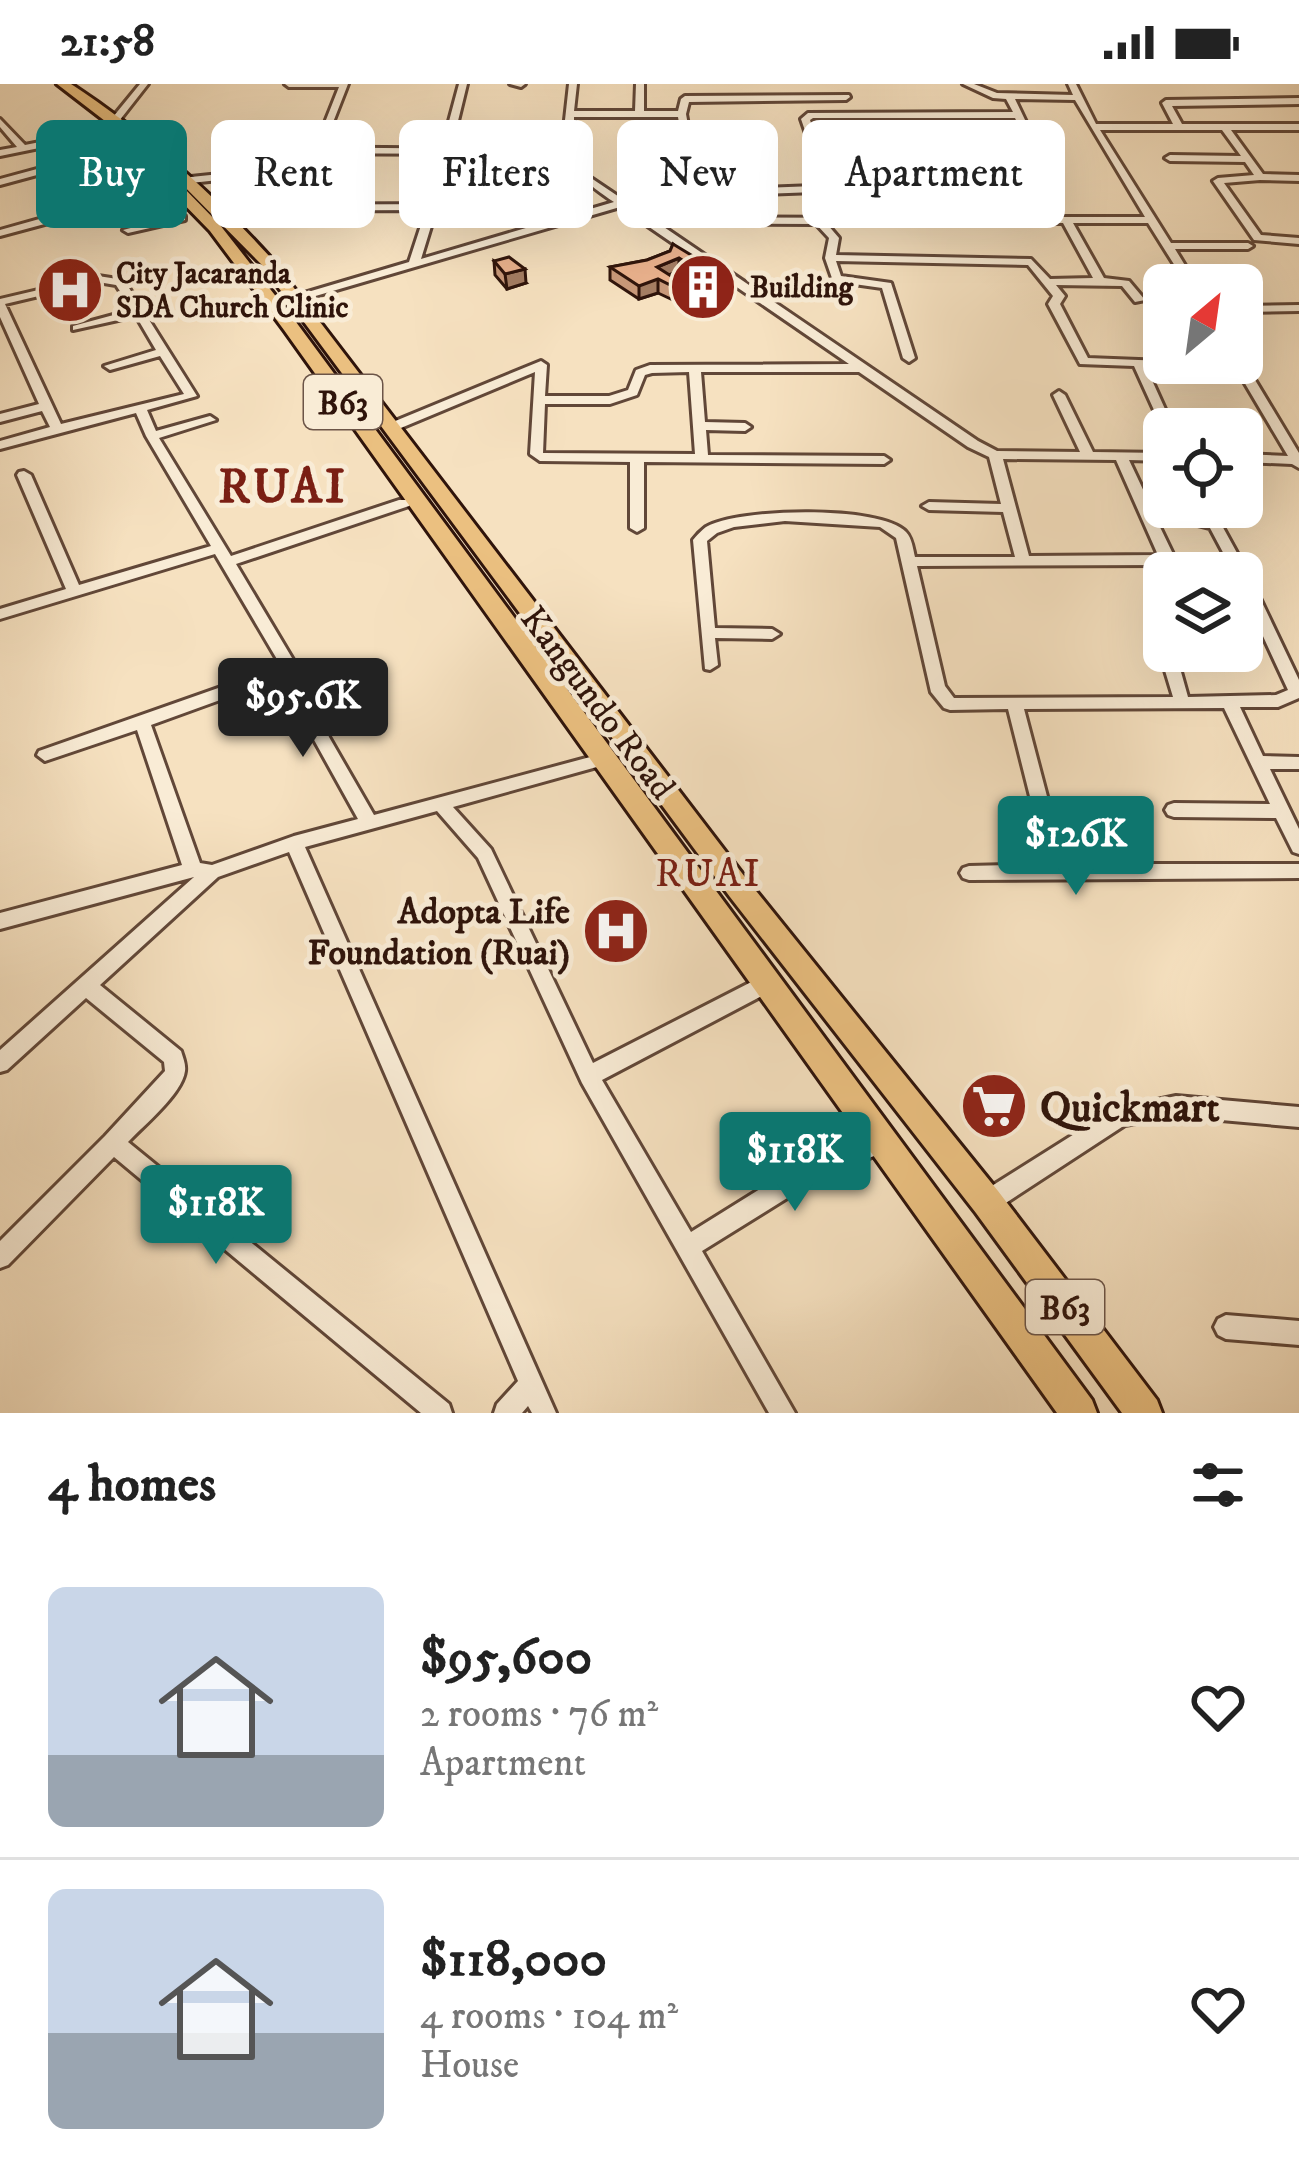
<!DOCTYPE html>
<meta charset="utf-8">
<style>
:root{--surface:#fff;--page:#f6f6f6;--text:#222;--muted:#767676;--line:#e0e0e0;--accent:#0f766e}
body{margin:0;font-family:"IM FELL DW Pica",serif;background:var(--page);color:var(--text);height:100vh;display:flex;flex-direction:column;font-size:45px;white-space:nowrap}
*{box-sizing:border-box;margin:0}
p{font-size:39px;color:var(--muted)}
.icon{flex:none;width:66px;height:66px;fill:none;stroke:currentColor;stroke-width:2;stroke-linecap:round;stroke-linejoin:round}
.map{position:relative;height:1329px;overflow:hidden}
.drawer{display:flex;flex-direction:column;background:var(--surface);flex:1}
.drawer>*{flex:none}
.top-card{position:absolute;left:36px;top:36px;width:1227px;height:108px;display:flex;gap:24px}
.needle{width:78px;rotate:29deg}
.fabs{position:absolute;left:1143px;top:180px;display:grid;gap:24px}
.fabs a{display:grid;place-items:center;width:120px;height:120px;border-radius:18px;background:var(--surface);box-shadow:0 12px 48px #0002;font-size:60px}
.price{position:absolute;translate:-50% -102px;padding:0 27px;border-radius:12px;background:var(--accent);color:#fff;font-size:39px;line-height:78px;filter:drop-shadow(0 3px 6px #0008)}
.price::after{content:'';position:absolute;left:50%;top:72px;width:36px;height:27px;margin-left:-18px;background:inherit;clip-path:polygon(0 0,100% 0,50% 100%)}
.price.selected{background:#222;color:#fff}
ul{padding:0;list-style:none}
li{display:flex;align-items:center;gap:36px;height:300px;padding:0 48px}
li+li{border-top:3px solid var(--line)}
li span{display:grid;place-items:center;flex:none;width:336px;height:240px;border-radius:18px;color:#555}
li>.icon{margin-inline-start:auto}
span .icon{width:144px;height:144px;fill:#fffc;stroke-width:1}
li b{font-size:51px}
h2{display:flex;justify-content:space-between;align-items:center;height:144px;padding:0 48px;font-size:51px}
.chip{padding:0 42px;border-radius:18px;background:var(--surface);box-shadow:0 12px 48px #0002;font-size:42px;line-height:108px}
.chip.selected{background:var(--accent);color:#fff}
.status{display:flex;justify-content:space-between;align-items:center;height:84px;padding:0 60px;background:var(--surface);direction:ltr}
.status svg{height:33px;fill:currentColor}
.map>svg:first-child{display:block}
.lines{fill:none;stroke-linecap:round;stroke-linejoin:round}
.minor-casing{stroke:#614738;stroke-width:6}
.highway-casing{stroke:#2f140b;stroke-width:6}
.minor{fill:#f9ecd6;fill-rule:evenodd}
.highway{fill:#ebc080;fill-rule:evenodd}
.wall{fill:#c9997a;stroke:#2f140b;stroke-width:3}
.shaded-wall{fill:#a47d63;stroke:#2f140b;stroke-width:3}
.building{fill:#eab28e;stroke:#2f140b;stroke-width:3}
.labels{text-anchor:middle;stroke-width:10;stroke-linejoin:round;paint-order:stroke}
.far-poi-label{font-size:30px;font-weight:bold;fill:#2f140b;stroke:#f9ecd6;text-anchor:start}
.shield{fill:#f9ecd6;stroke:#6c5548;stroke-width:3}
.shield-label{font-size:33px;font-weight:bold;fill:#2f140b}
.street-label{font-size:36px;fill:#2f140b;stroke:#f9ecd6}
.poi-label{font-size:36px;font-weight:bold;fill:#2f140b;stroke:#f9ecd6;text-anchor:end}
.neighbourhood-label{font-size:39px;letter-spacing:3px;fill:#7a1f14;stroke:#f9ecd6}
.near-poi-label{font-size:42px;font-weight:bold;fill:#2f140b;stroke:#f9ecd6;text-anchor:start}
.district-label{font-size:48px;font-weight:bold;letter-spacing:3px;fill:#7a1f14;stroke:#f9ecd6}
</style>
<div class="status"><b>21:58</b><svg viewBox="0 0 49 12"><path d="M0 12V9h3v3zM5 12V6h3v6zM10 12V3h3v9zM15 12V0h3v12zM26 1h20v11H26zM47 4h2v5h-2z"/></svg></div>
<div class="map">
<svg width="1299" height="1329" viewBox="0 0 1299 1329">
<rect width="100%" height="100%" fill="#f6e1c0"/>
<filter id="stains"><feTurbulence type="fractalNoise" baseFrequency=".00167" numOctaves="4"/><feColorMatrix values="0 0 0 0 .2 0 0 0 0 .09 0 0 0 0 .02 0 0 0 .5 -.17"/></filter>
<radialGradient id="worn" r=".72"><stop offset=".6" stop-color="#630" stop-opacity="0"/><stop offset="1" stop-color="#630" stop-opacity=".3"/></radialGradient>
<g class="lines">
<!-- minor casing -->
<g class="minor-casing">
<path id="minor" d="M 140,0 L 148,0 L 119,37 L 113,37 L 113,33 Z
M 285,0 L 348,0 L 330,46 L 228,50 L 226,48 L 231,45 L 324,41 L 339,3 L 289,3 Z
M 459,0 L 467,0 L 457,41 L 459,43 L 564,45 L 569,0 L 577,0 L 574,27 L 635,27 L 636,0 L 644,0 L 644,27 L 678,27 L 681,15 L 685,12 L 849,11 L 850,13 L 846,16 L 689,18 L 686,30 L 699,102 L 762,104 L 867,100 L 864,85 L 817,81 L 801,35 L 808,29 L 1013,28 L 1006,15 L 993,14 L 963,0 L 974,0 L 997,9 L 1073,11 L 1068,0 L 1076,0 L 1096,40 L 1173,40 L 1162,19 L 1166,16 L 1299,14 L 1299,20 L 1172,22 L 1182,40 L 1299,40 L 1299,46 L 1231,46 L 1263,90 L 1299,91 L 1299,97 L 1260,96 L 1224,99 L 1261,151 L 1299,154 L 1299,160 L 1254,156 L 1213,97 L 1218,94 L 1254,91 L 1245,78 L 1170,77 L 1165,74 L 1170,71 L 1241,72 L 1222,46 L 1100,46 L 1171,159 L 1248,159 L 1253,162 L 1248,165 L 1175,165 L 1197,201 L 1187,201 L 1148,139 L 1073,139 L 1104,194 L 1129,197 L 1145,216 L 1135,218 L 1122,202 L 1056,201 L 1065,212 L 1060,220 L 1088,274 L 1164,277 L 1164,279 L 1242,279 L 1243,276 L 1299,369 L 1299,384 L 1292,380 L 1242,378 L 1242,370 L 1288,372 L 1237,286 L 1146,283 L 1174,345 L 1164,345 L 1164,348 L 1134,282 L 1080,280 L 1048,220 L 1053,212 L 1028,181 L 836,177 L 841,192 L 891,199 L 915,274 L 909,278 L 903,274 L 882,204 L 833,197 L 825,174 L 829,154 L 816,140 L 658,139 L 978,357 L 997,367 L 1080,368 L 1053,311 L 1059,307 L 1065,311 L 1093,368 L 1164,369 L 1164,377 L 1129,376 L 1156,433 L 1194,432 L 1220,438 L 1248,489 L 1299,596 L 1299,614 L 1278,623 L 1240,623 L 1263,672 L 1299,673 L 1299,685 L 1270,685 L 1299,745 L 1299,770 L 1293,768 L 1276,734 L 1174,733 L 1168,731 L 1165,726 L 1168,721 L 1174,719 L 1270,720 L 1224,624 L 1024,625 L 1064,777 L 1067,780 L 1299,780 L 1299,794 L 969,796 L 963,794 L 960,789 L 963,784 L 969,782 L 1047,780 L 1008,625 L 950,626 L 944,624 L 931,608 L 896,454 L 880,443 L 785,437 L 734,443 L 717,449 L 707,457 L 715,544 L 772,545 L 780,550 L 772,555 L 715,554 L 718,581 L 710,586 L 705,585 L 693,456 C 696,452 702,446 706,443 C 738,424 881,421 906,448 C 912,454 913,465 915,473 L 1015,473 L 1003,428 L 929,426 L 922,422 L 929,418 L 1001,420 L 989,373 L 968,363 L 859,288 L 701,288 L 705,338 L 745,339 L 751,343 L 745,347 L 706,346 L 708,371 L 884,372 L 890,376 L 884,380 L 644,378 L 644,444 L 637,448 L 630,444 L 630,378 L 540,377 L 530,370 L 535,288 L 396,346 L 388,346 L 388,340 L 541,277 L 547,281 L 545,312 L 609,312 L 628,306 L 636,286 L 650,281 L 849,280 L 620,123 L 295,218 L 289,215 L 291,213 L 409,178 L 426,126 L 219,127 L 214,124 L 219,121 L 467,120 L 477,113 L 486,70 L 270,69 L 255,92 L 191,99 L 186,96 L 191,93 L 249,87 L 268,58 L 271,57 L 276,60 L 274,63 L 494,65 L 487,114 L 469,126 L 436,126 L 421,175 L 614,118 C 587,100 567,85 564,51 L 453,48 L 448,41 ZM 1015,15 L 1075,16 L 1145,133 L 1023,133 L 1004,85 L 1039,85 L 1048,103 L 1056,101 ZM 574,33 L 678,33 L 690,102 L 649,103 L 644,106 L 646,108 L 762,110 L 868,106 L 874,134 L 649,133 L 591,94 L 583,84 L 574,63 ZM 813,34 L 1015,34 L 1037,79 L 868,80 L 824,77 L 810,36 ZM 995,85 L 1013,133 L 884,134 L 873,86 ZM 1024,139 L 1063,139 L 1093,194 L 1050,195 L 1031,175 L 836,171 L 839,154 L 827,140 ZM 689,288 L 695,370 L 543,369 L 545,320 L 610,320 L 637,311 L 645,291 L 652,289 ZM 1003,375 L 1116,376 L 1158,471 L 1029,472 ZM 1194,440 L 1210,444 L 1234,489 L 1242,489 L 1242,507 L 1288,606 L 1276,611 L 1188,613 L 1176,570 L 1174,567 L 1164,566 L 1160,570 L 1173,613 L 954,614 L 945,602 L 917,482 L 1163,481 L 1168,479 L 1173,470 L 1159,441 Z
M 510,0 L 525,0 L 521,3 Z
M 0,35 L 25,61 L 95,47 L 123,66 L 56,86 L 79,129 L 78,131 L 0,152 L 0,146 L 68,127 L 48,88 L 0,101 L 0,95 L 111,65 L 93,53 L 0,72 L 0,66 L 17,63 L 0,43 Z
M 181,131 L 185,132 L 185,136 L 128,149 L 123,146 Z
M 98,192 L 124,196 L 197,312 L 147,326 L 156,347 L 210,332 L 216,336 L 159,354 L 231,472 L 399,416 L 409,416 L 411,419 L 409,422 L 236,480 L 298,584 L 329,653 L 374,731 L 605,669 L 611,671 L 613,675 L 611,679 L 453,723 L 491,765 L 593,979 L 763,892 L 770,890 L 777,892 L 780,898 L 777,904 L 602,996 L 691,1148 L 792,1085 L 884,1047 L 892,1050 L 895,1057 L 892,1064 L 808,1101 L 702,1167 L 795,1329 L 769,1329 L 582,999 L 478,774 L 437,727 L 305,763 L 556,1329 L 532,1329 L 528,1322 L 522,1329 L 494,1329 L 497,1320 L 518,1297 L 289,768 L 218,793 L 100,901 L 181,967 C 183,974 186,980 185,987 C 182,1010 144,1041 128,1058 L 449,1320 L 452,1329 L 421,1329 L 114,1073 L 8,1181 L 0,1184 L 0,1157 L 105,1052 L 165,987 L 164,978 L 86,914 L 7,986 L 0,988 L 0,966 L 194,793 L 0,845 L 0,829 L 182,781 L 137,646 L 45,677 L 37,671 L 39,667 L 281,582 L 215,470 L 0,535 L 0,525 L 66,505 L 17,391 L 19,388 L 24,387 L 31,391 L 79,501 L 211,462 L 146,352 L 136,329 L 0,365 L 0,357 L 50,343 L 42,327 L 0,338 L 0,330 L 39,320 L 0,233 L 0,215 ZM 98,198 L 116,201 L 132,226 L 73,242 L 73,246 L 136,232 L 156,266 L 104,282 L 110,286 L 160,272 L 184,310 L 61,340 L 5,220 ZM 286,592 L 313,654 L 358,735 L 294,752 L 212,781 L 200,779 L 151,641 Z
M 1299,221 L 1299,227 L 1242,228 L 1242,222 Z
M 1176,1012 L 1299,1023 L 1299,1043 L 1176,1032 L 1125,1041 L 995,1126 L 987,1129 L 979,1126 L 976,1118 L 979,1110 L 1114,1025 Z
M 1226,1231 L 1299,1237 L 1299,1261 L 1226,1255 L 1218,1251 L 1214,1243 L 1218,1235 Z"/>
</g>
<!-- highway casing -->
<g class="highway-casing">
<path id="highway" d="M 57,0 L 71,0 C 146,49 211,108 271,174 L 748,797 L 998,1107 L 1157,1316 L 1162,1329 L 1122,1329 L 976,1129 L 730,813 L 261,180 L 166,84 Z
M 172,102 L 182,102 L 220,141 L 296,238 L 1092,1316 L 1097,1329 L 1057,1329 L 284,246 L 210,147 L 172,108 Z"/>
</g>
<!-- minor -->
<use href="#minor" class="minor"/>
<!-- highway -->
<use href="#highway" class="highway"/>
</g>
<!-- wall -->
<path class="wall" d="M 673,160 L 718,201 L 707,205 L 679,187 L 669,191 L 693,206 L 692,220 L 690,224 L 658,209 L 639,215 L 610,196 L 610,183 L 647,176 L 670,167 Z
M 494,177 L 526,199 L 507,205 L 495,191 Z"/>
<!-- shaded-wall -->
<path class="shaded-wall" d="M 88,89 L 91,98 L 78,101 L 75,92 Z
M 679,174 L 679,187 L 658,195 L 658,209 L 639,215 L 639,202 L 657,183 Z
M 525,185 L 526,199 L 507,205 L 505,190 Z
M 719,188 L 718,201 L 707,205 L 707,192 Z"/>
<!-- building -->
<path class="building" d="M 80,80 L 88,89 L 75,92 L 68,83 Z
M 673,160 L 719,188 L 707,192 L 679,174 L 657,183 L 693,206 L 690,211 L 658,195 L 639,202 L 610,183 L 647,176 L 670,167 Z
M 509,173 L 525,185 L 505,190 L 494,177 Z"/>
<!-- icons -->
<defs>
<g id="building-disc" transform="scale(3.45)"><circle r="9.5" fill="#8f2418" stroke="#f9ecd6"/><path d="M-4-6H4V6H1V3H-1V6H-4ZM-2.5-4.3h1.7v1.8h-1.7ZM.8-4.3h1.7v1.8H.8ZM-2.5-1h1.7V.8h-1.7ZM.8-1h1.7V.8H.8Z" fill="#fff"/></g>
<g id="hospital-disc" transform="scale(3.45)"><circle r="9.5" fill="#8f2418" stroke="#f9ecd6"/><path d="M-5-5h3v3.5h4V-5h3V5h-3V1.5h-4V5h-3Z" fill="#fff"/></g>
<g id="supermarket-disc" transform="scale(3.45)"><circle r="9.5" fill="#8f2418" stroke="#f9ecd6"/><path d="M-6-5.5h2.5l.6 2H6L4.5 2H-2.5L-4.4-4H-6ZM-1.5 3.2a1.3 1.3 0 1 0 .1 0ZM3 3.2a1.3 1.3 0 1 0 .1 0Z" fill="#fff"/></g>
</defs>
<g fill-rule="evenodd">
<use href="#building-disc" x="703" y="203"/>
<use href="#hospital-disc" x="70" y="206"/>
<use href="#hospital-disc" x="616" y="847"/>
<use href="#supermarket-disc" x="994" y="1022"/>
</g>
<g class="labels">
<!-- far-poi labels -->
<g class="far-poi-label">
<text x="116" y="199">City Jacaranda<tspan x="116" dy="34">SDA Church Clinic</tspan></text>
<text x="750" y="213">Building</text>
</g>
<!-- shield labels -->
<g class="shield">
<rect x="304" y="291" width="78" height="54" rx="9"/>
<rect x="1026" y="1196" width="78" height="54" rx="9"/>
</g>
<g class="shield-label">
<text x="343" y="330">B63</text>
<text x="1065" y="1235">B63</text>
</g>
<!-- street labels -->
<g class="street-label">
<text transform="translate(599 618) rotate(53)" y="13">Kangundo Road</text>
</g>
<!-- poi labels -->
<g class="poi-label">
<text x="570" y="839">Adopta Life<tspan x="570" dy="41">Foundation (Ruai)</tspan></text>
</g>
<!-- neighbourhood labels -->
<g class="neighbourhood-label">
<text x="709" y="802">RUAI</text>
</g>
<!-- near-poi labels -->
<g class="near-poi-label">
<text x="1040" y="1037">Quickmart</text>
</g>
<!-- district labels -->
<g class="district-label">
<text x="283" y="418">RUAI</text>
</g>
</g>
<rect width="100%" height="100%" filter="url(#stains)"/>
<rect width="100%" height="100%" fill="url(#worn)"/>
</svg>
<div class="fabs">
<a><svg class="needle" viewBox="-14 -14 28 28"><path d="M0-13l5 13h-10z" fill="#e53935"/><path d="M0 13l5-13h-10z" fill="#767676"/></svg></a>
<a><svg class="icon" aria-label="locate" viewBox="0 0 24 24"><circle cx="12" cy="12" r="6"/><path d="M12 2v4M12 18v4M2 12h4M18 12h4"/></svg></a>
<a><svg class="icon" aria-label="layers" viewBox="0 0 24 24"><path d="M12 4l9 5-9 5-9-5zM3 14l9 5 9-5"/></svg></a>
</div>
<b class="price selected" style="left:303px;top:676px">$95.6K</b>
<b class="price" style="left:1076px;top:814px">$126K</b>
<b class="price" style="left:795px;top:1130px">$118K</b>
<b class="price" style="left:216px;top:1183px">$118K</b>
<div class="top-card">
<a class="chip selected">Buy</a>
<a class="chip">Rent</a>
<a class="chip">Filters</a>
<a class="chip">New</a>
<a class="chip">Apartment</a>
</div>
</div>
<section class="drawer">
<h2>4 homes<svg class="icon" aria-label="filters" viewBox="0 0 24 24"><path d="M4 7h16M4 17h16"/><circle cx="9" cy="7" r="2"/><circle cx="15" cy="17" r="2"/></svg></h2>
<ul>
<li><span style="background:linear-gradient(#c9d6e8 70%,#9aa5b1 0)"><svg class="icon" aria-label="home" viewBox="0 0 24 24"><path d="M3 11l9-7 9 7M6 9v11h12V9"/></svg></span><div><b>$95,600</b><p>2 rooms · 76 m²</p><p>Apartment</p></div><svg class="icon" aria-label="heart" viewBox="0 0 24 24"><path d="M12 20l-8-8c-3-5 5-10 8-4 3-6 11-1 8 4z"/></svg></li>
<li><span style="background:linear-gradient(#c9d6e8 60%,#9aa5b1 0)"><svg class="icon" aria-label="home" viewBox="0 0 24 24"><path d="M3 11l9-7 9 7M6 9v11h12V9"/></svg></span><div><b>$118,000</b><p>4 rooms · 104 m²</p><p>House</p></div><svg class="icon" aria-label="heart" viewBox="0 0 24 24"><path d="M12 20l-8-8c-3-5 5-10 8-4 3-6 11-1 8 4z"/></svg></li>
</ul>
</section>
